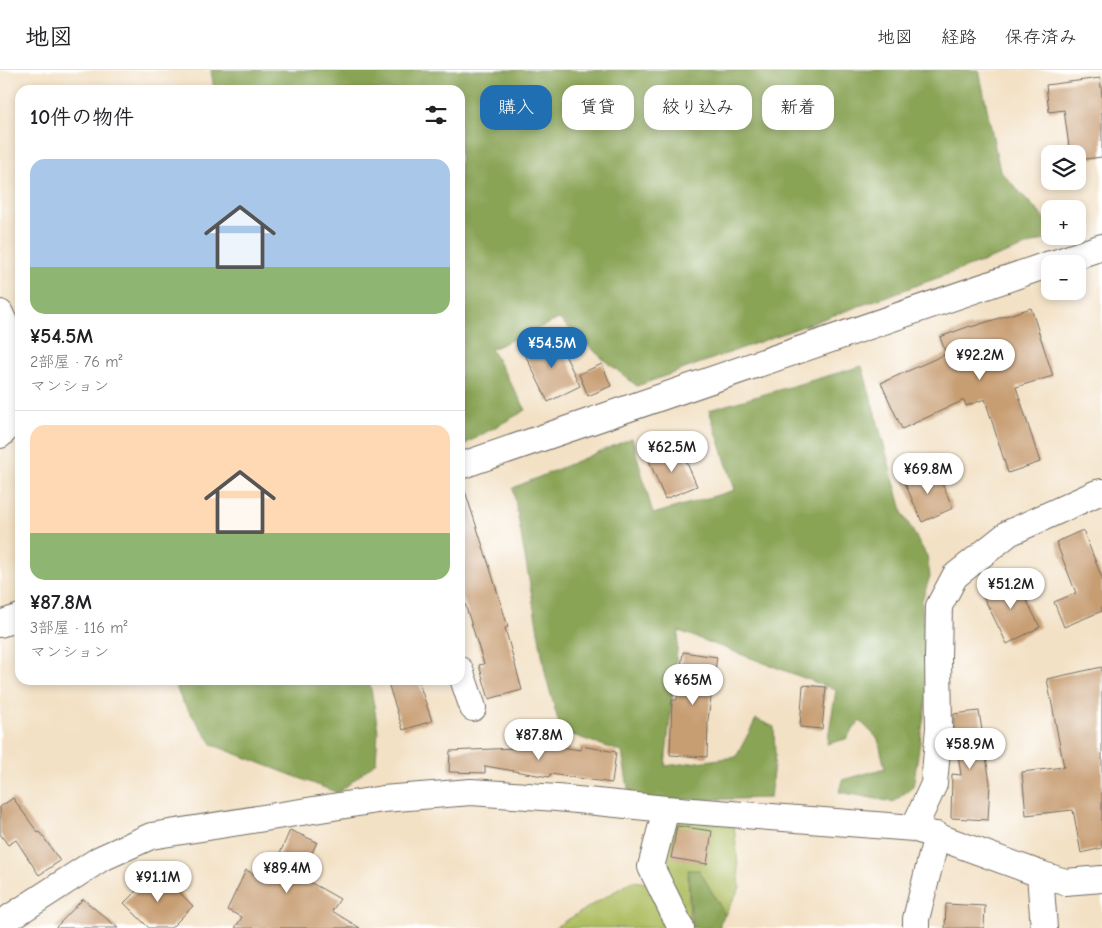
<!DOCTYPE html>
<html lang="ja">
<meta charset="utf-8">
<style>
:root{--surface:#fff;--page:#f6f6f6;--text:#202124;--muted:#757577;--line:#e0e0e0;--accent:#1f6fb2}
body{margin:0;font-family:"Comic Neue","Klee One",sans-serif;background:var(--page);color:var(--text);height:100vh;display:flex;flex-direction:column;font-size:19px;white-space:nowrap}
*{box-sizing:border-box;margin:0}
p{font-size:16px;color:var(--muted)}
.icon{flex:none;width:28px;height:28px;fill:none;stroke:currentColor;stroke-width:2;stroke-linecap:round;stroke-linejoin:round}
.map{position:relative;flex:1;overflow:hidden}
.side{position:absolute;left:15px;top:15px;width:450px;height:600px;display:flex;flex-direction:column;background:var(--surface);border-radius:15px;box-shadow:0 2px 8px #0003}
.side>*{flex:none}
.hud{position:absolute;left:480px;top:15px;width:475px;height:45px;display:flex;gap:10px}
.buttons{position:absolute;left:1041px;top:75px;display:grid;gap:10px}
.buttons a{display:grid;place-items:center;width:45px;height:45px;border-radius:10px;background:var(--surface);box-shadow:0 2px 8px #0003;font-size:25px}
.price{position:absolute;translate:-50% -42px;padding:0 11px;border-radius:18px;background:#fff;color:#222;font-size:16px;line-height:32px;filter:drop-shadow(0 1px 2px #0008)}
.price::after{content:'';position:absolute;left:50%;top:30px;width:15px;height:11px;margin-left:-8px;background:inherit;clip-path:polygon(0 0,100% 0,50% 100%)}
.price.selected{background:var(--accent);color:#fff}
ul{padding:0;list-style:none}
li{display:grid;align-content:center;gap:10px;height:265px;padding:0 15px}
li+li{border-top:1px solid var(--line)}
li span{display:grid;place-items:center;height:155px;border-radius:15px;color:#555}
li>.icon{margin-inline-start:auto}
span .icon{width:90px;height:90px;fill:#fffc;stroke-width:1}
li b{font-size:21px}
h2{display:flex;justify-content:space-between;align-items:center;height:60px;padding:0 15px;font-size:21px}
.tag{padding:0 18px;border-radius:15px;background:var(--surface);box-shadow:0 2px 8px #0003;font-size:18px;line-height:45px}
.tag.selected{background:var(--accent);color:#fff}
header{display:flex;align-items:center;gap:30px;box-sizing:border-box;height:70px;padding:0 25px;background:var(--surface);border-bottom:1px solid var(--line)}
header strong{font-size:24px}
nav{display:flex;gap:28px;margin-inline-start:auto;font-size:18px}
.map>svg:first-child{display:block}
.green{fill:#adbd61;stroke:#6c7446}
.forest{fill:#8aa457;stroke:#5a6841}
.building{fill:#c79d72}
.lines{fill:none;stroke-linecap:round;stroke-linejoin:round}
.minor-casing{stroke:#716b61;stroke-width:28}
.minor{stroke:#fff;stroke-width:26}
</style>
<header>
<strong>地図</strong>
<nav><a>地図</a><a>経路</a><a>保存済み</a></nav>
</header>
<div class="map">
<svg width="1102" height="858" viewBox="0 0 1102 858">
<rect width="100%" height="100%" fill="#fff"/>
<filter id="ink" filterUnits="userSpaceOnUse"><feTurbulence type="fractalNoise" baseFrequency=".02" numOctaves="2"/><feDisplacementMap in="SourceGraphic" scale="10" xChannelSelector="R" yChannelSelector="G"/><feConvolveMatrix kernelMatrix="1 2 1 2 8 2 1 2 1" color-interpolation-filters="sRGB"/></filter>
<filter id="wash" filterUnits="userSpaceOnUse"><feTurbulence type="fractalNoise" baseFrequency=".0096" numOctaves="4" result="noise"/><feDisplacementMap in="SourceGraphic" scale="20" xChannelSelector="R" yChannelSelector="G"/><feGaussianBlur stdDeviation="1.12" result="paint"/><feColorMatrix in="noise" values="0 0 0 0 0 0 0 0 0 0 0 0 0 0 0 0 0 1.4 0 .05"/><feComposite in="paint" operator="in"/></filter>
<g filter="url(#wash)">
<rect width="100%" height="100%" fill="#f3e1c5"/>
<!-- green -->
<path class="green" d="M 669,750 L 734,754 L 740,817 L 725,845 L 702,805 L 688,805 L 690,858 L 658,792 Z
M 632,811 L 648,813 L 668,858 L 554,858 Z"/>
<!-- forest -->
<path class="forest" d="M 211,0 L 979,0 L 1000,101 L 1050,154 L 1050,166 L 1054,166 L 637,316 L 603,289 L 559,249 L 491,279 L 526,340 L 465,374 L 460,375 L 460,20 L 214,20 Z
M 862,296 L 903,444 L 927,486 L 930,506 L 922,531 L 928,620 L 913,717 L 893,732 L 839,722 L 842,710 L 885,698 L 878,669 L 860,651 L 846,669 L 827,674 L 836,620 L 679,561 L 665,696 L 736,687 L 756,649 L 774,657 L 775,685 L 770,728 L 734,729 L 630,730 L 622,682 L 561,661 L 546,607 L 513,418 L 632,368 L 653,444 L 735,420 L 709,340 Z
M 173,610 L 369,610 L 374,635 L 378,661 L 376,692 L 338,723 L 213,675 L 182,631 Z
M 688,800 L 699,800 L 725,845 L 720,853 L 720,858 L 692,858 Z"/>
<g id="blocks">
<!-- building -->
<path class="building" d="M 1100,8 L 1102,26 L 1102,87 L 1078,90 L 1078,84 L 1070,84 L 1064,40 L 1049,42 L 1046,15 Z
M 1031,238 L 1053,306 L 1016,317 L 1040,392 L 1008,403 L 985,329 L 966,336 L 964,330 L 902,359 L 881,313 L 946,284 L 940,267 L 970,256 L 971,257 Z
M 556,266 L 580,316 L 548,332 L 524,282 Z
M 602,294 L 611,316 L 588,326 L 579,304 Z
M 680,377 L 697,416 L 665,429 L 648,388 Z
M 935,398 L 953,438 L 922,452 L 904,411 Z
M 460,418 L 464,418 L 489,495 L 508,557 L 505,558 L 522,620 L 489,629 L 479,595 L 484,594 L 460,518 Z
M 1083,460 L 1102,508 L 1102,541 L 1064,557 L 1054,532 L 1076,523 L 1056,472 Z
M 1015,507 L 1040,557 L 1007,574 L 982,524 Z
M 683,582 L 717,587 L 708,649 L 707,687 L 670,685 L 672,630 L 677,630 Z
M 1102,597 L 1102,778 L 1081,783 L 1073,740 L 1026,745 L 1022,702 L 1064,697 L 1047,609 Z
M 387,610 L 418,610 L 432,651 L 403,660 Z
M 803,615 L 826,617 L 822,659 L 800,657 Z
M 979,641 L 990,713 L 988,750 L 951,748 L 952,704 L 961,705 L 954,657 L 954,644 Z
M 516,670 L 580,680 L 581,676 L 616,682 L 612,713 L 550,704 L 549,707 L 485,696 L 485,703 L 449,702 L 450,681 L 514,678 Z
M 13,728 L 38,763 L 40,762 L 60,791 L 39,805 L 16,770 L 8,775 L 0,764 L 0,737 Z
M 677,756 L 712,761 L 707,794 L 671,788 Z
M 290,760 L 317,772 L 301,807 L 340,829 L 332,841 L 360,858 L 235,858 L 242,847 L 227,840 L 246,800 L 268,811 Z
M 157,800 L 193,836 L 171,858 L 149,858 L 124,833 Z
M 83,829 L 118,858 L 55,858 Z
M 946,834 L 985,836 L 984,858 L 945,858 Z"/>
</g>
</g>
<g filter="url(#ink)">
<use href="#blocks" fill-opacity="0" stroke="#716b61" stroke-width="1"/>
<g class="lines">
<!-- minor casing -->
<g class="minor-casing">
<path id="minor" d="M 1052,194 L 1102,177
M 0,243 L 9,263 L 6,359 L 0,365
M 460,396 L 1050,194
M 0,554 L 20,547
M 460,600 L 473,638
M 666,739 L 651,797 L 681,858
M 914,758 L 934,714 L 939,658 L 938,588 L 939,536 L 955,506 L 1009,463 L 1097,423 L 1102,422
M 1040,804 L 1044,858
M 0,854 L 100,789 L 151,766 L 383,729 L 471,722 L 557,728 L 666,739 L 914,758 L 1040,804 L 1065,812 L 1102,809
M 916,858 L 916,849 L 937,765"/>
</g>
<!-- minor -->
<use href="#minor" class="minor"/>
</g>
</g>
</svg>
<div class="buttons">
<a><svg class="icon" aria-label="layers" viewBox="0 0 24 24"><path d="M12 4l9 5-9 5-9-5zM3 14l9 5 9-5"/></svg></a>
<a>+</a>
<a>−</a>
</div>
<b class="price selected" style="left:552px;top:299px">¥54.5M</b>
<b class="price" style="left:980px;top:311px">¥92.2M</b>
<b class="price" style="left:672px;top:403px">¥62.5M</b>
<b class="price" style="left:928px;top:425px">¥69.8M</b>
<b class="price" style="left:1011px;top:540px">¥51.2M</b>
<b class="price" style="left:693px;top:636px">¥65M</b>
<b class="price" style="left:539px;top:691px">¥87.8M</b>
<b class="price" style="left:970px;top:700px">¥58.9M</b>
<b class="price" style="left:287px;top:824px">¥89.4M</b>
<b class="price" style="left:158px;top:833px">¥91.1M</b>
<div class="hud">
<a class="tag selected">購入</a>
<a class="tag">賃貸</a>
<a class="tag">絞り込み</a>
<a class="tag">新着</a>
</div>
<section class="side">
<h2>10件の物件<svg class="icon" aria-label="filters" viewBox="0 0 24 24"><path d="M4 7h16M4 17h16"/><circle cx="9" cy="7" r="2"/><circle cx="15" cy="17" r="2"/></svg></h2>
<ul>
<li><span style="background:linear-gradient(#a9c7e8 70%,#8fb573 0)"><svg class="icon" aria-label="home" viewBox="0 0 24 24"><path d="M3 11l9-7 9 7M6 9v11h12V9"/></svg></span><div><b>¥54.5M</b><p>2部屋 · 76 m²</p><p>マンション</p></div></li>
<li><span style="background:linear-gradient(#ffd9b3 70%,#8fb573 0)"><svg class="icon" aria-label="home" viewBox="0 0 24 24"><path d="M3 11l9-7 9 7M6 9v11h12V9"/></svg></span><div><b>¥87.8M</b><p>3部屋 · 116 m²</p><p>マンション</p></div></li>
</ul>
</section>
</div>
